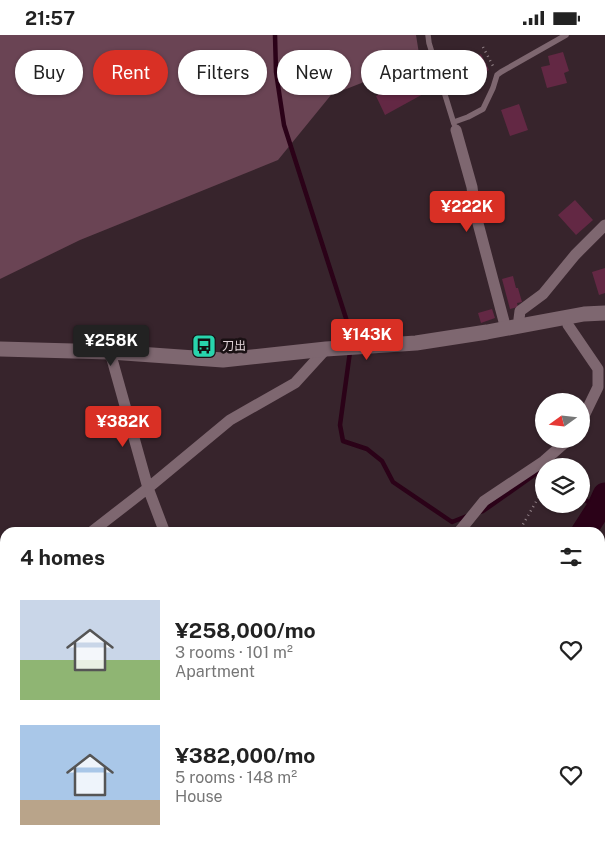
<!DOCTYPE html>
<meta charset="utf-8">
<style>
:root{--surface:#fff;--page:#f6f6f6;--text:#222;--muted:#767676;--accent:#d93025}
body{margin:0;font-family:"Public Sans","Noto Sans JP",sans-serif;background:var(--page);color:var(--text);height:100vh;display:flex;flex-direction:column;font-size:19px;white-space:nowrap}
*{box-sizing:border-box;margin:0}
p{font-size:16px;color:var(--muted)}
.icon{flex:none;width:28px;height:28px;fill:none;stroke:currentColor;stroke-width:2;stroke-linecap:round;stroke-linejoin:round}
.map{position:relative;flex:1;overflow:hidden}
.details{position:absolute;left:0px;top:492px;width:605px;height:321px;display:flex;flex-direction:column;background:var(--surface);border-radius:15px 15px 0 0;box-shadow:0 1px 4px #0004}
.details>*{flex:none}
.top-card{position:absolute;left:15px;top:15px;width:575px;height:45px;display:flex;gap:10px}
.needle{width:32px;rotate:255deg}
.buttons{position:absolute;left:535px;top:358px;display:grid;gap:10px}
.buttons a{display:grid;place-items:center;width:55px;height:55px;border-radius:50%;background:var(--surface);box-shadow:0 1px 4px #0004;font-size:25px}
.price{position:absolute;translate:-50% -42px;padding:0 11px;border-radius:5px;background:var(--accent);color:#fff;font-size:16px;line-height:32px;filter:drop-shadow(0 1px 2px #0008)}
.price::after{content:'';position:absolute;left:50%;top:30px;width:15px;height:11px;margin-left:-8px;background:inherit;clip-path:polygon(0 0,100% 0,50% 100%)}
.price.selected{background:#222;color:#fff}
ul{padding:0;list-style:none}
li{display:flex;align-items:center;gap:15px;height:125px;padding:0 20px}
li span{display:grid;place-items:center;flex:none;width:140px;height:100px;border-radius:0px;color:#555}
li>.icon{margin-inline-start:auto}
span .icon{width:60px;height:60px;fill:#fffc;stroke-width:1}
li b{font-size:21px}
h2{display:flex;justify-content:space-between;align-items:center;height:60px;padding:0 20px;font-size:21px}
.chip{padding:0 18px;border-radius:22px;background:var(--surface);box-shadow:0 1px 4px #0004;font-size:18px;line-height:45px}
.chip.selected{background:var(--accent);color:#fff}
.status{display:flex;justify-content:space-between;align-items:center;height:35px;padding:0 25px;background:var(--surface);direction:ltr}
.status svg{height:14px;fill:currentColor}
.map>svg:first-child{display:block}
.green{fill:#6a4454}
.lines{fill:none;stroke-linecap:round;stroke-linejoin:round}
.stream{stroke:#2b0218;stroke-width:4.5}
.river{stroke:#2b0218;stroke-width:25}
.building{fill:#632844}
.path{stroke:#918187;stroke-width:2.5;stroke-dasharray:1 4;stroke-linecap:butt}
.service{stroke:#7e6770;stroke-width:5.5}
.minor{stroke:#7e6770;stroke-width:11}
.tertiary{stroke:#7e6770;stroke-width:15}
.secondary{stroke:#7e6770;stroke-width:15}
.labels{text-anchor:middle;stroke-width:5;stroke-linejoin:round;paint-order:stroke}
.poi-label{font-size:12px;fill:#e2d5d9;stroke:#191013;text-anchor:start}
</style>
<div class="status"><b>21:57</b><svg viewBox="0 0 49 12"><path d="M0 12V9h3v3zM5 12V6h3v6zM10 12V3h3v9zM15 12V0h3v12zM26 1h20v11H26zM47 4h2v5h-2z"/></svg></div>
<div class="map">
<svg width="605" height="813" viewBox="0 0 605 813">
<rect width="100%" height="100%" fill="#37242c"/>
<!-- green -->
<path class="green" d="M 0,0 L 416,0 L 420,25 L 331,60 L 278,125 L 80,205 L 0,244 Z
M 605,789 L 605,813 L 435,813 L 445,809 L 600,809 L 600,790 Z"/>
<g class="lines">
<!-- stream -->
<path class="stream" d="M 275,0 L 276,37 L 284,90 L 352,302 L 340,390 L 343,406 L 367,414 L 382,426 L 393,447 L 452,487 L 467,481
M 547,431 L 549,429 L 555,431
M 581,460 L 585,465 L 599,473
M 479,477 L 483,476 L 544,433"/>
<!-- river -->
<path class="river" d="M 583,498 L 599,473 L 605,460
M 320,813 L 325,809"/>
</g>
<!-- building -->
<path class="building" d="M 563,17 L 569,36 L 564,38 L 567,48 L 547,53 L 541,32 L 550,30 L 548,21 Z
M 481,19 L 489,35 L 474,43 L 466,27 Z
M 415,40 L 425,58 L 385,80 L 376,61 Z
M 519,69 L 528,95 L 510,101 L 501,75 Z
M 575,165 L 593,185 L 576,200 L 558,180 Z
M 605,233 L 605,258 L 599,260 L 592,237 Z
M 513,241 L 516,253 L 518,253 L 522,267 L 517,268 L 518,272 L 510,274 L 502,244 Z
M 492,274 L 495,283 L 481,288 L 478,278 Z"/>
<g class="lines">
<!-- path -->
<path class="path" d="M 483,12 L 493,31
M 518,498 L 544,453
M 600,685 L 605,683
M 0,773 L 5,778
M 49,809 L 57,813
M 245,813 L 252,809"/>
<!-- service -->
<path class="service" d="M 428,0 L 429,8 L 454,89
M 454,87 L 468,82 L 483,74 L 493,53 L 497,40 L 501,37 L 566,0"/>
<!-- minor -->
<path class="minor" d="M 456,95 L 472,152 L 475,177 L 506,294
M 567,282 L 568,290 L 598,334 L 598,352 L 581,387
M 521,291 L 519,284 L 520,276 L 543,259 L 575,220 L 605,190
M 110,317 L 148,453 L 165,498
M 90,498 L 148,453 L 230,385 L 295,348 L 326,314
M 458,498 L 484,466 L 544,426 L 569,404
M 0,572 L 5,569
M 0,645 L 5,643"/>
<!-- tertiary -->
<path class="tertiary" d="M 0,314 L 110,317 L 223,325 L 326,314 L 416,308 L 487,297 L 584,279 L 605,278"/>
<!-- secondary -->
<path class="secondary" d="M 600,619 L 605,614
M 401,813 L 405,809"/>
</g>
<!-- icons -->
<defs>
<g id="bus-square" transform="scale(1.25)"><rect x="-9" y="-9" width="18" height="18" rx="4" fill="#28d5ad" stroke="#191013"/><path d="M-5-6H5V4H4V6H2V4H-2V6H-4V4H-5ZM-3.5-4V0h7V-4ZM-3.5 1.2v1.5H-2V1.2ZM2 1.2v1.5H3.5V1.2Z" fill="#111"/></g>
</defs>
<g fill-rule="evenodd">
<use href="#bus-square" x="204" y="311"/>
</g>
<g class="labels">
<!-- poi labels -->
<g class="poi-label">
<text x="222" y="315">刀出</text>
</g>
</g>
</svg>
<div class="buttons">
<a><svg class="needle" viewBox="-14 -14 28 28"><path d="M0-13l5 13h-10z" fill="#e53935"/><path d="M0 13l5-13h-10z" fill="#767676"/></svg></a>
<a><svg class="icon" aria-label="layers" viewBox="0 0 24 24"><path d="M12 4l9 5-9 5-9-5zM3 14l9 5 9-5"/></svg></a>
</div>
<b class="price" style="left:467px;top:198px">¥222K</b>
<b class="price" style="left:367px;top:326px">¥143K</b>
<b class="price selected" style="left:111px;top:332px">¥258K</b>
<b class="price" style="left:123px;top:413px">¥382K</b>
<div class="top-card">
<a class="chip">Buy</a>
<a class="chip selected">Rent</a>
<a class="chip">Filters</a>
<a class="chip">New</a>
<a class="chip">Apartment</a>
</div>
<section class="details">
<h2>4 homes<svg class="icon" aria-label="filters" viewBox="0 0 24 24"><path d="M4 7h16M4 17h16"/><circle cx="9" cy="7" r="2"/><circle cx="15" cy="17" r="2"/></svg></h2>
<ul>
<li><span style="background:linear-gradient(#c9d6e8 60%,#8fb573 0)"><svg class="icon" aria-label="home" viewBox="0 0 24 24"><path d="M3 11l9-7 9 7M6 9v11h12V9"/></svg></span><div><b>¥258,000/mo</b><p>3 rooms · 101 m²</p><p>Apartment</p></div><svg class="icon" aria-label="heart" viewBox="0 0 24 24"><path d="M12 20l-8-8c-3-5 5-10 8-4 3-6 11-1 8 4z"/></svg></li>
<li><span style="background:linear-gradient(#a9c7e8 75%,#b9a48a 0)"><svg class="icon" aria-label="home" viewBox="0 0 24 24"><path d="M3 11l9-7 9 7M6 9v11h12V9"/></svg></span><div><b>¥382,000/mo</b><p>5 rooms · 148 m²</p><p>House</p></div><svg class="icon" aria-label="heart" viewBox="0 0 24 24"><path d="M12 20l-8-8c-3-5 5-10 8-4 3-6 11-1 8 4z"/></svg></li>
</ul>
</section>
</div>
